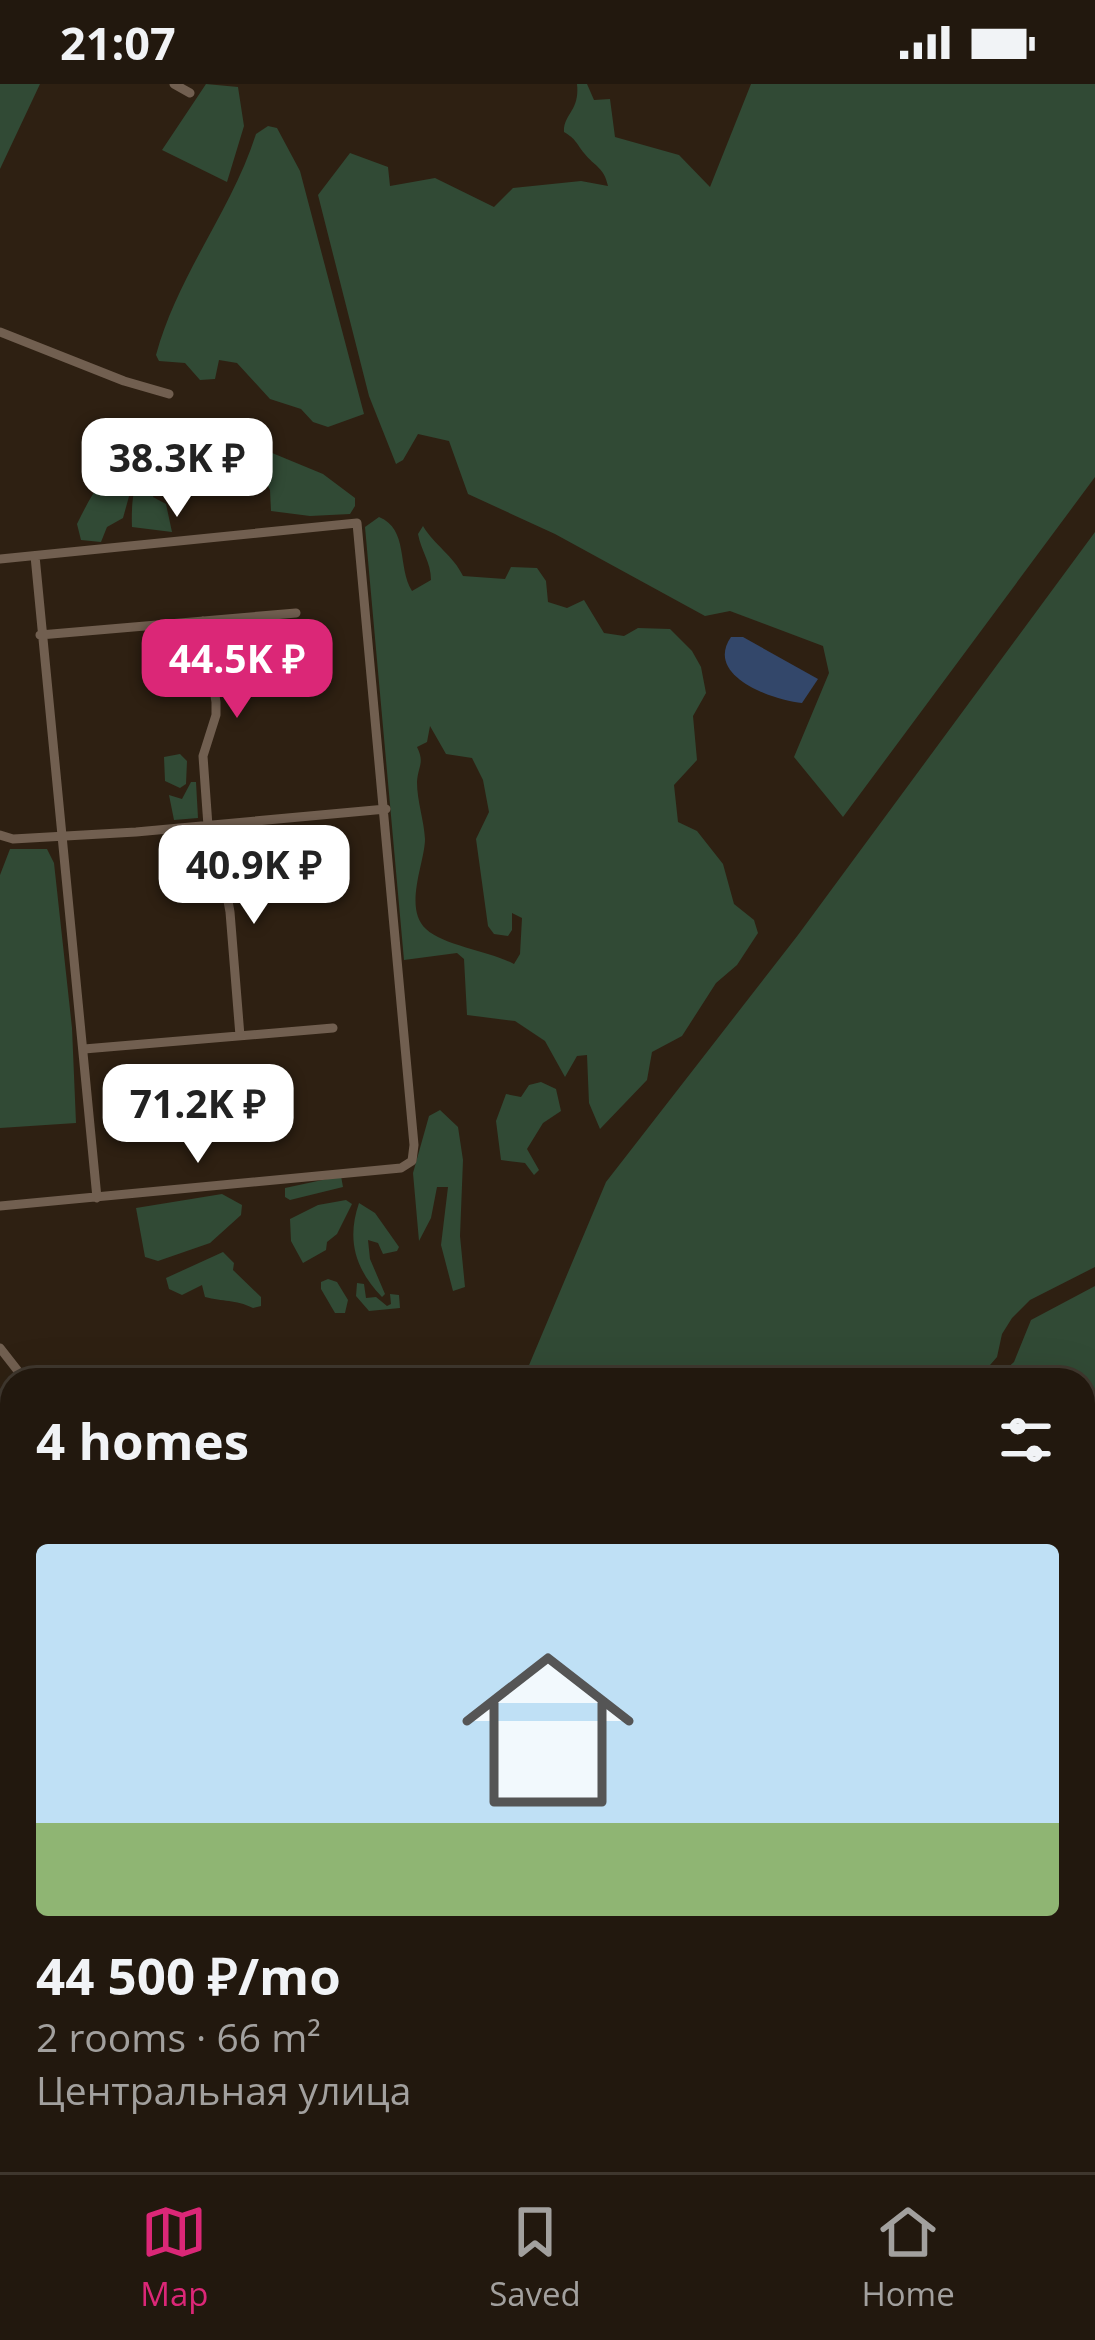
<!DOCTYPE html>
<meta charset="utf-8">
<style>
:root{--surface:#22180e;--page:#2e251c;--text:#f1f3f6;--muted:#a2a09e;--line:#3f372e;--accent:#db2777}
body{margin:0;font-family:"Open Sans",sans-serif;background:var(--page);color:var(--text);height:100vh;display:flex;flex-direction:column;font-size:45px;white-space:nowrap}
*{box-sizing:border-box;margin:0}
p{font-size:39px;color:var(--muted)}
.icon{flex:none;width:66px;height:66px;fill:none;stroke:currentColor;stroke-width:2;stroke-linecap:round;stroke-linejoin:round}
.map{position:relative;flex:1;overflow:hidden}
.sheet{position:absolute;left:0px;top:1284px;width:1095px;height:804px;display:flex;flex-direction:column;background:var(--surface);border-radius:36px 36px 0 0;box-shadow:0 12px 48px #0002,0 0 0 3px var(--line)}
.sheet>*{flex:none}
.price{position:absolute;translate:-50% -102px;padding:0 27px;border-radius:24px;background:#fff;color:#222;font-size:39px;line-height:78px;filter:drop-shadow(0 3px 6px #0008)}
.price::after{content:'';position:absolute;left:50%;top:72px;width:36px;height:27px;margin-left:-18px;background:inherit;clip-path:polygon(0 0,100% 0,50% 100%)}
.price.selected{background:var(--accent);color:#fff}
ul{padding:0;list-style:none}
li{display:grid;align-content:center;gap:24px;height:636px;padding:0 36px}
li span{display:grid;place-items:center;height:372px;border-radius:12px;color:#555}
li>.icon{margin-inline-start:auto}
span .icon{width:216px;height:216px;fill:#fffc;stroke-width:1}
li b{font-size:51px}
h2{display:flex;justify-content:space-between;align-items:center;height:144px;padding:0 36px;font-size:51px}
.status{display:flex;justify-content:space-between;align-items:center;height:84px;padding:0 60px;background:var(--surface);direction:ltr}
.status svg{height:33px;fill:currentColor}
.tab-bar{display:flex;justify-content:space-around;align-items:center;height:168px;border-top:3px solid var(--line);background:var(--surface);font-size:33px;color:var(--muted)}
.tab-bar a{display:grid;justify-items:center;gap:6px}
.tab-bar .selected{color:var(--accent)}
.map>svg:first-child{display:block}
.green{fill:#314a35;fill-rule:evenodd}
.water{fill:#33476a}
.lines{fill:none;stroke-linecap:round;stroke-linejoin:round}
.street{stroke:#715f50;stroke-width:9}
</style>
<div class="status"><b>21:07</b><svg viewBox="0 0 49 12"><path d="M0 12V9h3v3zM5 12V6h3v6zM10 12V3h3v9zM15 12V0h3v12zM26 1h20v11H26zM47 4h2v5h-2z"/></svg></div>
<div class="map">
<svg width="1095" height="2088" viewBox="0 0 1095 2088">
<rect width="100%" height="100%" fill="#2e2012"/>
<!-- green -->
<path class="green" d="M 0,0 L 40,0 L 0,85 Z
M 206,0 L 238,3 L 244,42 L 227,98 L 162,66 Z
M 577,0 L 587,0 L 594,16 L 610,15 L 615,53 L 679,71 L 710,103 L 751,0 L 1095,0 L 1095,393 L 843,733 L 794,673 L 829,589 L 823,562 L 730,527 L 705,532 L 555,450 L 468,410 L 449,357 L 418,350 L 403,376 L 396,380 L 369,312 L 318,111 L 350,69 L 388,83 L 390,102 L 435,94 L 494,123 L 513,104 L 581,97 L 608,102 C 604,83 595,83 584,69 C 576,59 576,55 564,48 C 563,30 580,27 577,0 Z
M 268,42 L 277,44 L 300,87 L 364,330 L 328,343 L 313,338 L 301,325 L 270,315 L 237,279 L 219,276 L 215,295 L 200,296 L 185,279 L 159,277 L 156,271 C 178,190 232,126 256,50 Z
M 207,342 L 323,390 L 355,414 L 355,422 L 350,430 L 310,432 L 271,427 L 270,406 L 262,391 C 223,396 172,367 153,413 L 166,420 L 172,448 L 132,443 C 131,419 133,382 159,372 C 167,369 180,370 189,369 L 194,352 Z
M 126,372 L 138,380 L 123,434 L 107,443 L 101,458 L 81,456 L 77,440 C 88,417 105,386 126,372 Z
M 379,433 C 409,445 397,483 412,507 L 431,496 C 431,478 421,467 418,450 L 423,442 C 435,462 453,471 463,492 L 505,495 L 511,483 L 537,484 L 546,497 L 548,518 L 567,524 L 584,516 L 604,549 L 624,552 L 638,544 L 670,545 L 692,567 L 701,583 L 706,609 L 693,632 L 697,676 L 674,701 L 678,738 L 697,747 L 723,780 L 734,820 L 754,836 L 758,849 L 737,881 L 716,899 L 682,952 L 652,968 L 647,996 L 600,1045 L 589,1019 L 587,971 L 577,972 L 565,993 L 545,957 L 515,937 L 467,931 L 464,875 L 457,869 L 404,876 L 365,443 ZM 430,642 L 446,670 L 472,674 L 483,696 L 489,728 L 476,755 L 488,842 L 494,850 L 508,852 L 512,846 L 512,829 L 522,834 L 520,870 L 514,880 C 490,867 444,862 426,845 C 403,824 425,778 425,755 C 424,736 417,717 417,698 C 418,682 425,679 417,663 L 427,658 Z
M 1095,448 L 1095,1183 L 1030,1216 L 1012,1234 L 1002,1250 L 997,1273 L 977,1296 L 518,1296 L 527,1286 L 606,1098 L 798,851 Z
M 180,670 L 187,677 L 186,700 L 180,704 L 165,697 L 164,673 Z
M 191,698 L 196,698 L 198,734 L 174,736 L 169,711 L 182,715 Z
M 10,765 L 47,765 L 54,779 L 72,944 L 76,1039 L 0,1044 L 0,791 Z
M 541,998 L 556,1005 L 561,1027 L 543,1039 L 527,1065 L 539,1086 L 534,1091 L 525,1079 L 501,1076 L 496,1037 L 506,1010 L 521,1013 L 529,1001 Z
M 440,1026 L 458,1043 L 463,1076 L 460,1152 L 465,1203 L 453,1207 L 441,1161 L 448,1103 L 437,1103 L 431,1134 L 419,1157 L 413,1089 L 429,1032 Z
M 341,1092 L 343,1103 L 290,1116 L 285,1113 L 285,1104 Z
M 222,1110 L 242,1121 L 241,1131 L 210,1159 L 158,1177 L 145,1173 L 136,1124 Z
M 346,1116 L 352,1120 L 337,1150 L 327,1158 L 326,1166 L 303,1179 L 291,1157 L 290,1135 L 318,1121 Z
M 359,1119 L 375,1129 L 399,1163 L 397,1167 L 383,1170 L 378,1159 L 368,1156 L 370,1175 L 385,1210 L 382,1213 C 356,1186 346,1157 359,1119 Z
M 223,1168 L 234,1179 L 233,1186 L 261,1213 L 261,1222 L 253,1224 C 235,1215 223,1218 205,1213 L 202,1201 L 182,1211 L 169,1205 L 166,1194 Z
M 328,1195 L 337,1198 L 348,1216 L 345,1229 L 335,1229 L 321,1205 L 321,1198 Z
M 357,1199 L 364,1200 L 366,1214 L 376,1213 L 387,1222 L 391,1220 L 390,1210 L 399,1211 L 400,1224 L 369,1227 L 356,1212 Z
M 1095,1202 L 1095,1366 L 1083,1371 L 1083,1296 L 994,1296 L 1014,1278 L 1031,1236 Z
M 1095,1374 L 1095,1878 L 1083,1879 L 1083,1389 Z
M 0,1410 L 12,1424 L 12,1623 L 0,1633 Z
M 12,1683 L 12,1945 L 0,1945 L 0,1694 Z
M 1095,1952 L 1095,2088 L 1023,2088 L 996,2076 L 1083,2076 L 1083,1953 Z
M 180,2076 L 676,2076 L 681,2088 L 159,2088 L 179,2085 Z
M 797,2076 L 959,2076 L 985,2088 L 816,2088 Z"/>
<!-- water -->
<path class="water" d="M 731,553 L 743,553 L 818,595 L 802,619 C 772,616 704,592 731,553 Z"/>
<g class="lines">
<!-- street -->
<path class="street" d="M 174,0 L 190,9
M 0,248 L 124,297 L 169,310
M 35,472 L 97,1114
M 0,475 L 357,439 L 414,1061 L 412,1077 L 401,1084 L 0,1122
M 203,537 L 216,618 L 216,631 L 203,672 L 208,742
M 40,551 L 296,529
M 214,741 L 230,828 L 240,952
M 0,751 L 13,755 L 136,748 L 386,725
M 84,965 L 333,944
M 0,1264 L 25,1296
M 0,1650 L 12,1640
M 718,2076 L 728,2088
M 0,2083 L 83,2079 L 106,2088"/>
</g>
</svg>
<b class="price" style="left:177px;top:436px">38.3K ₽</b>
<b class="price selected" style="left:237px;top:637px">44.5K ₽</b>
<b class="price" style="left:254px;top:843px">40.9K ₽</b>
<b class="price" style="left:198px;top:1082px">71.2K ₽</b>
<section class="sheet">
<h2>4 homes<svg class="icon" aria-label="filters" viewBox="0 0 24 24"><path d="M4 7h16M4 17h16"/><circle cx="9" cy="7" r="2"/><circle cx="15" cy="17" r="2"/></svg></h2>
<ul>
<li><span style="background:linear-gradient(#bfe0f5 75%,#8fb573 0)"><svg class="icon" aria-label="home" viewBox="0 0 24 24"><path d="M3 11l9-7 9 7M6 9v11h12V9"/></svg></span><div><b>44 500 ₽/mo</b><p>2 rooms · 66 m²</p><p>Центральная улица</p></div></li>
</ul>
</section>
</div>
<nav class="tab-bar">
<a class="selected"><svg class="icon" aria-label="map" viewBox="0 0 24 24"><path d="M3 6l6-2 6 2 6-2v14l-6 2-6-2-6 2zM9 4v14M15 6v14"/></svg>Map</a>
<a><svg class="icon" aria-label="saved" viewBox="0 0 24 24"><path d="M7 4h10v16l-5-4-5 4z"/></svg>Saved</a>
<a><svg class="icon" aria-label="home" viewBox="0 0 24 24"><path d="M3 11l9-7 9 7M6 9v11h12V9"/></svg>Home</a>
</nav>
